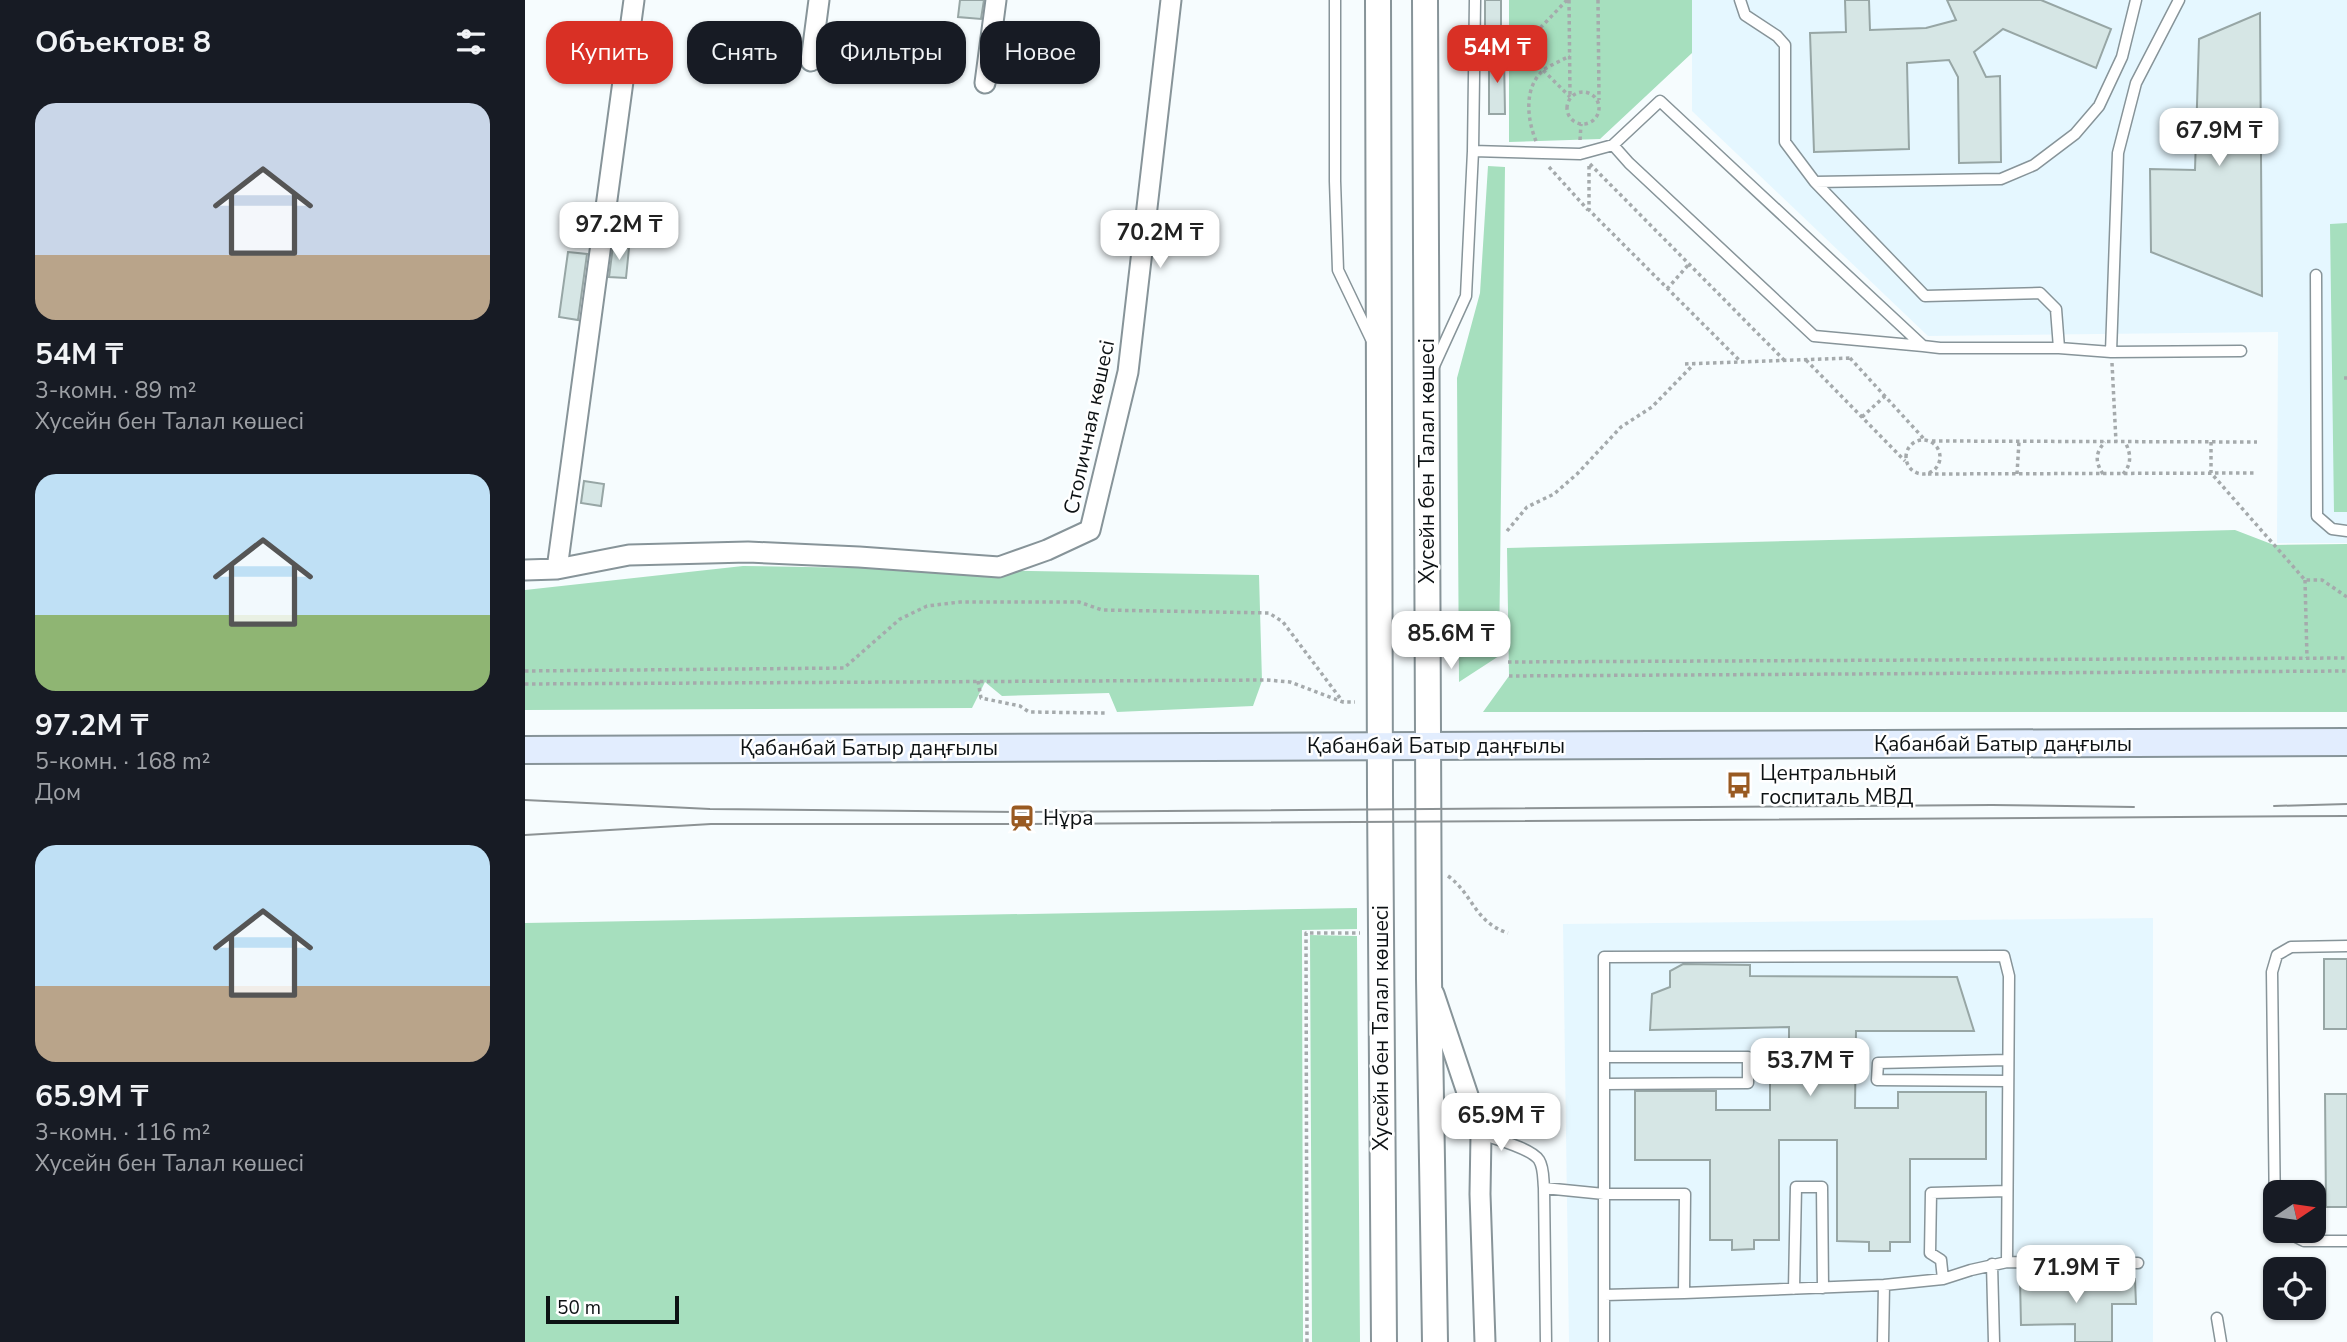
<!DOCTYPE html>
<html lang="ru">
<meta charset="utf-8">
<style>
:root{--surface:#171b24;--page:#20242c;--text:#f1f3f6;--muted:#9ea1a6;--accent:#d93025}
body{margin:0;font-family:"Nunito Sans",sans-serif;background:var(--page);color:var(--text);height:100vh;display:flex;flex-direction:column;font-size:26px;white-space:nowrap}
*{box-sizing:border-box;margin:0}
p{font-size:23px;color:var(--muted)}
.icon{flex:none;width:38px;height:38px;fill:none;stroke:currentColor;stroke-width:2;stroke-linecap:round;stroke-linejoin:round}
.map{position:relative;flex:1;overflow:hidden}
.drawer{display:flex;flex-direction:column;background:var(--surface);width:525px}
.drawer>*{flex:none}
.top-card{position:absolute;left:21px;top:21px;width:665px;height:63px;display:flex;gap:14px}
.needle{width:46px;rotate:77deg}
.tools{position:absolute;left:1738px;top:1180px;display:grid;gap:14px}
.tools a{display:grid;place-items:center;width:63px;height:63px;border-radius:14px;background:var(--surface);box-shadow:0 2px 5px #0004;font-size:35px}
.scale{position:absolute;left:21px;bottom:18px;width:133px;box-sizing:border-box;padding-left:7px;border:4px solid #0d1214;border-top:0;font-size:19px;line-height:24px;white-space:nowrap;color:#0d1214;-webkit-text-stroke:5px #fff;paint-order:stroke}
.price{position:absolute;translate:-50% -60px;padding:0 16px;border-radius:14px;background:#fff;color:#222;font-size:23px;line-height:46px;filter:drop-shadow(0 2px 4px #0008)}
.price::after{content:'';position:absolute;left:50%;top:42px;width:21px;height:16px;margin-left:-10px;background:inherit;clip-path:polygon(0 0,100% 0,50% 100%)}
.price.selected{background:var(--accent);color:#fff}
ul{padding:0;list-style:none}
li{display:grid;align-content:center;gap:14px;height:371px;padding:0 35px}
li span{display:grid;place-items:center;height:217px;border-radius:21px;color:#555}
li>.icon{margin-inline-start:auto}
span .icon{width:126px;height:126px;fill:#fffc;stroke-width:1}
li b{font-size:30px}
h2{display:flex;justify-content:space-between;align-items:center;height:84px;padding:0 35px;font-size:30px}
.tag{padding:0 24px;border-radius:21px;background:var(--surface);box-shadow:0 2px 5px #0004;font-size:24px;line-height:63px}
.tag.selected{background:var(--accent);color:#fff}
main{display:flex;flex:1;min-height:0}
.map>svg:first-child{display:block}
.built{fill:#e5f7ff}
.green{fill:#a6dfbe}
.building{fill:#d6e6e5;stroke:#97a6a5;stroke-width:2}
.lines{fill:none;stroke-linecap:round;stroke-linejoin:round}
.service-casing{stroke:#879499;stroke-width:13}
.minor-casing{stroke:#879499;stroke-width:23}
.tertiary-casing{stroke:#879499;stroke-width:28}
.secondary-casing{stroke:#879499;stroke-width:30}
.path{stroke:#a5aaac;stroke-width:3.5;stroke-dasharray:3.5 3.5;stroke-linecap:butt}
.service{stroke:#fff;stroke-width:10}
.minor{stroke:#fff;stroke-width:19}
.tertiary{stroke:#fff;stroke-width:24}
.secondary{stroke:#e2edfe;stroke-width:26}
.tram{stroke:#8c9294;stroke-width:2}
.labels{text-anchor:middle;stroke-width:5;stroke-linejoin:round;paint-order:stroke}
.street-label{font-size:21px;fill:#0d1214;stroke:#fff}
.poi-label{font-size:21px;fill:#0d1214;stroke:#fff;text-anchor:start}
</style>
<main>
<section class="drawer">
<h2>Объектов: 8<svg class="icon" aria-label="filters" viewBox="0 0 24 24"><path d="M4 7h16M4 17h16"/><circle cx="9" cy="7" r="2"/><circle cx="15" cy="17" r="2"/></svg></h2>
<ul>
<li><span style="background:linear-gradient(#c9d6e8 70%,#b9a48a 0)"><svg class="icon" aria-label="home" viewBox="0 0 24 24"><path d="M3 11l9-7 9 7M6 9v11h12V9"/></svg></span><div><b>54M ₸</b><p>3-комн. · 89 m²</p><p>Хусейн бен Талал көшесі</p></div></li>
<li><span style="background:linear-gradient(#bfe0f5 65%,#8fb573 0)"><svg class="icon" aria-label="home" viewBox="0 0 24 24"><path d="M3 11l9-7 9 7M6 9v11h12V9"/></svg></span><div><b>97.2M ₸</b><p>5-комн. · 168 m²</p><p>Дом</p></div></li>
<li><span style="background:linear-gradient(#bfe0f5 65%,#b9a48a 0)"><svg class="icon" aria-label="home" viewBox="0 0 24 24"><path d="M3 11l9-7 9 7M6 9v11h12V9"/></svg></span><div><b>65.9M ₸</b><p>3-комн. · 116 m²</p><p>Хусейн бен Талал көшесі</p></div></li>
</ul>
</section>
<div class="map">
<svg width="1822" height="1342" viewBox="0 0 1822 1342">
<rect width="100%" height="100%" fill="#f6fcfe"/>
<!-- built -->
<path class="built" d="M 1167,0 L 1822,0 L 1822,543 L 1752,543 L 1753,332 L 1403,336 L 1167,111 Z
M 1628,918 L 1628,1342 L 1044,1342 L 1038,924 Z"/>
<!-- green -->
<path class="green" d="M 984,0 L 1167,0 L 1167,53 L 1075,139 L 984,142 Z
M 963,166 L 980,167 L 974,656 L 934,682 L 932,378 L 955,293 Z
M 1822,223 L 1822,512 L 1809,512 L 1805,224 Z
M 1710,530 L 1749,545 L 1822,544 L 1822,712 L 958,712 L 984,676 L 982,548 Z
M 218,566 L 734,575 L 737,681 L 728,706 L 592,712 L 584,693 L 477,696 L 460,682 L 447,708 L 0,710 L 0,590 Z
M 832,908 L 832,929 L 777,930 L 778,1342 L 0,1342 L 0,923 Z
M 785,935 L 832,936 L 835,1342 L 787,1342 Z"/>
<!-- building -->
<path class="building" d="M 435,0 L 459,0 L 456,19 L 433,17 Z
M 960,0 L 976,0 L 976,29 L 960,29 Z
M 1320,0 L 1344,0 L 1345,30 L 1401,28 L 1431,20 L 1422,0 L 1516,0 L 1586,29 L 1571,68 L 1478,29 L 1449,52 L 1461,77 L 1475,76 L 1476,162 L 1434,163 L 1433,77 L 1424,60 L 1382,63 L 1384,149 L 1289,152 L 1285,33 L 1321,32 Z
M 1735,13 L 1737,296 L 1626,252 L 1625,169 L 1670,170 L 1674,39 Z
M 964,55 L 979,55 L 980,114 L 964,114 Z
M 88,246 L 104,248 L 101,278 L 84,277 Z
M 43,252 L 62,254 L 53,320 L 34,317 Z
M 59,481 L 79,484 L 76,506 L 56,503 Z
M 1799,959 L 1822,959 L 1822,1029 L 1799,1029 Z
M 1158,964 L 1225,965 L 1225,976 L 1432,977 L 1449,1031 L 1331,1031 L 1330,1108 L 1373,1108 L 1373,1092 L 1461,1092 L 1461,1159 L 1385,1159 L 1385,1242 L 1365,1242 L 1365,1251 L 1344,1251 L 1344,1242 L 1312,1241 L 1312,1140 L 1254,1140 L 1254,1240 L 1229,1240 L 1229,1249 L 1207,1250 L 1207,1240 L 1185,1240 L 1185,1160 L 1110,1160 L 1110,1091 L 1191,1091 L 1191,1110 L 1245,1110 L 1245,1080 L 1264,1080 L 1264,1027 L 1125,1030 L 1127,994 L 1145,987 L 1145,971 Z
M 1800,1094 L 1822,1094 L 1822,1207 L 1801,1207 Z
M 1610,1279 L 1611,1304 L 1587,1304 L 1587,1342 L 1550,1342 L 1550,1324 L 1496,1325 L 1495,1280 Z"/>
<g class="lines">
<!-- service casing -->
<g class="service-casing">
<path id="service" d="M 810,0 L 810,181 L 813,270 L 846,339
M 1215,0 L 1220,15 L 1252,36 L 1260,45 L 1260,142 L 1290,182 L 1476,179 L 1509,165 L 1550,134 L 1574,106 L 1597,57 L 1611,0
M 948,151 L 1055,154 L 1088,145 L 1104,163 L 1289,336 L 1398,346 L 1135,101 L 1088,145
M 1290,182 L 1400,296 L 1515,293 L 1531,309 L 1534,348
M 1791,275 L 1792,516 L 1807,529 L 1822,531
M 1398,346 L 1415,348 L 1534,348 L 1586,352 L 1716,351
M 1586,352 L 1593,153 L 1611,83 L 1654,0
M 909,366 L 941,296 L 948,151 L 950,0
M 1079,1057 L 1223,1057 L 1223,1083 L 1079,1084
M 1483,1060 L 1353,1063 L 1352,1080 L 1483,1081
M 956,1134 C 970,1139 1006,1148 1014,1160 C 1019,1168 1018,1179 1019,1188 L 1021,1342
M 1019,1188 L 1079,1194 L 1160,1194 L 1159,1293 L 1079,1295
M 1750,1216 L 1747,972 L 1752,955 L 1766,947 L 1822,946
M 1757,1230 L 1779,1241 L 1822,1241
M 1467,1264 L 1469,1342
M 1418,1279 L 1416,1260 L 1405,1253 L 1406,1193 L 1482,1191
M 1269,1289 L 1271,1187 L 1297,1187 L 1298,1288
M 1159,1293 L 1359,1285 L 1418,1279 L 1446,1270 L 1482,1262 L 1613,1263
M 1692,1318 L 1696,1342
M 1079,1342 L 1079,957 L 1479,956 L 1484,976 L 1482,1262
M 1358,1342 L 1359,1285"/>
</g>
<!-- minor casing -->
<g class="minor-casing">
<path id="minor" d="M 286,61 L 294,0
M 460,83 L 471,0
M 32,569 L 109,0
M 0,570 L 32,569 L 104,555 L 223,552 L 334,557 L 474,567 L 522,550 L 565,530 L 603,372 L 646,0
M 909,994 L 956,1134 L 955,1194 L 960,1342"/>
</g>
<!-- tertiary casing -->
<g class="tertiary-casing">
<path id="tertiary" d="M 853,0 L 855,794 L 859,1342
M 900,0 L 904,979 L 910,1342"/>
</g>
<!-- secondary casing -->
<g class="secondary-casing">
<path id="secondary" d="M 0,750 L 1822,742"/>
</g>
<!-- path -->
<path class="path" d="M 1042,0 L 996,48 L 1045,97
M 1044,0 L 1045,96
M 1073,0 L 1074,100
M1042 108a16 16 0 1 1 32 0a16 16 0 1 1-32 0Z
M 1055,140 L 1056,124
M 1011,141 C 1002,119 998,86 1020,69 C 1028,64 1037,60 1045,56
M 1065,164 L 1260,361
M 1064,166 L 1064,210 L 1216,362
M 1024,167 L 1063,210
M 1142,289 L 1164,264
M 1325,358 L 1400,440
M 1281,360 L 1380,461
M 1587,363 L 1591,442
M 1160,364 L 1325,358
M 1819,378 L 1822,378
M 1337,417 L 1360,396
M1381 457a17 17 0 1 1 34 0a17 17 0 1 1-34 0Z
M 1407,441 L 1732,442
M 1686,442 L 1686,473 L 1780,580 L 1797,580 L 1822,597
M 1403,474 L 1730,473
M 1492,474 L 1494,441
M 1578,474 C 1570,462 1570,453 1580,442
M 1598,474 C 1607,464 1606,453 1600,442
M 982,531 L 1002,507 L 1029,494 L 1052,474 L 1096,427 L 1127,407 L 1169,364
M 1780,580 L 1782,658
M 983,662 L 1822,658
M 0,671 L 319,668 L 375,619 L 402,606 L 435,602 L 554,602 L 577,610 L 744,613 L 758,622 L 818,702
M 984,676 L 1822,671
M 453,681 L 456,698 L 495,706 L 504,712 L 580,713
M 0,684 L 742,680 L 765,682 L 818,702 L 830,702
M 923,876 C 948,894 949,922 983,933
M 782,1342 L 781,933 L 835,933"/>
<!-- service -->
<use href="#service" class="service"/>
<!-- minor -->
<use href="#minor" class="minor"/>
<!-- tertiary -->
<use href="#tertiary" class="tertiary"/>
<!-- secondary -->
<use href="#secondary" class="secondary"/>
<!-- tram -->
<path class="tram" d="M 0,800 L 185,809 L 496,812 L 1467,805 L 1609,807
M 1749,806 L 1822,804
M 0,835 L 186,824 L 496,824 L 1822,816"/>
</g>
<!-- icons -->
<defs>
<g id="bus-bare" transform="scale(2.1)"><path d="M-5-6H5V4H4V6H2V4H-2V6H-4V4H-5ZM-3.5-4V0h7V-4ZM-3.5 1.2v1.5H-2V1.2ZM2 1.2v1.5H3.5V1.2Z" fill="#995a22" stroke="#fff" stroke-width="2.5" paint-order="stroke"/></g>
<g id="station-bare" transform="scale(2.1)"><path d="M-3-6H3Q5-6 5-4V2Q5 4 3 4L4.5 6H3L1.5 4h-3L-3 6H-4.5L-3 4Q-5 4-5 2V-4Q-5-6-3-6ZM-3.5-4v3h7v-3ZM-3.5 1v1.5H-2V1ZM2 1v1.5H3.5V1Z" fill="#995a22" stroke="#fff" stroke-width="2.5" paint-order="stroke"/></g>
</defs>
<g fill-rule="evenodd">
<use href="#bus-bare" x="1214" y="785"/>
<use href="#station-bare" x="497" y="818"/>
</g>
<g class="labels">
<!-- street labels -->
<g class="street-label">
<text transform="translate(564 427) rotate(-78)" y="7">Столичная көшесі</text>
<text transform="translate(902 461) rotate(-90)" y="7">Хусейн бен Талал көшесі</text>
<text x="1478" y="751">Қабанбай Батыр даңғылы</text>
<text x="911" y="753">Қабанбай Батыр даңғылы</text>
<text x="344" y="755">Қабанбай Батыр даңғылы</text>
<text transform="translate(856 1028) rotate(-90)" y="7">Хусейн бен Талал көшесі</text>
</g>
<!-- poi labels -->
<g class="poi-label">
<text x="1235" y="780">Центральный<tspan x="1235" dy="24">госпиталь МВД</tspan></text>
<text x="518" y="825">Нұра</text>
</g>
</g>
</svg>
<div class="tools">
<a><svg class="needle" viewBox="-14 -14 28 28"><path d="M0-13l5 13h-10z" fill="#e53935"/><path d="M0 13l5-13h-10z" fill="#9ea1a6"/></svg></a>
<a><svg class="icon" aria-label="locate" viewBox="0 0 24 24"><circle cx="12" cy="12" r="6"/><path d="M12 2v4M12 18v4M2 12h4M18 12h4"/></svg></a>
</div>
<div class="scale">50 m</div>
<b class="price selected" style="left:972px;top:85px">54M ₸</b>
<b class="price" style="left:1694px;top:168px">67.9M ₸</b>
<b class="price" style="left:94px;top:262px">97.2M ₸</b>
<b class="price" style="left:635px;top:270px">70.2M ₸</b>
<b class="price" style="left:926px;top:671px">85.6M ₸</b>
<b class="price" style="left:1285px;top:1098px">53.7M ₸</b>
<b class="price" style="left:976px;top:1153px">65.9M ₸</b>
<b class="price" style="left:1551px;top:1305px">71.9M ₸</b>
<div class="top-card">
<a class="tag selected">Купить</a>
<a class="tag">Снять</a>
<a class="tag">Фильтры</a>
<a class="tag">Новое</a>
</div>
</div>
</main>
